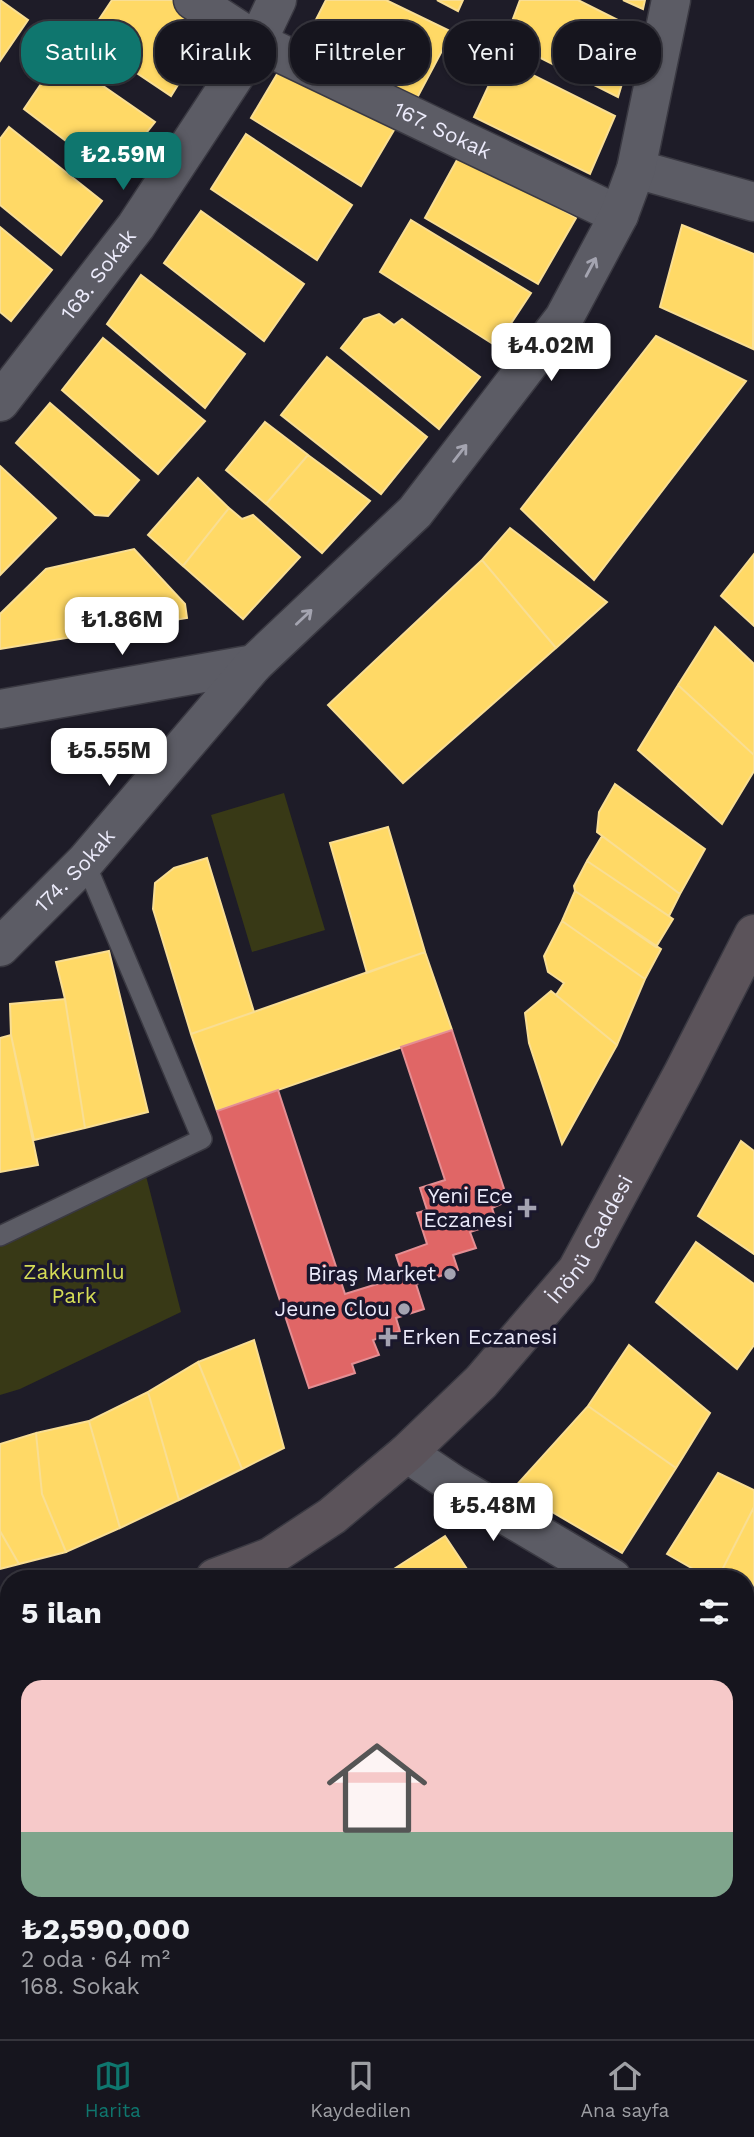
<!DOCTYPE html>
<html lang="tr">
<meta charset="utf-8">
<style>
:root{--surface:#16151e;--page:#1f1e27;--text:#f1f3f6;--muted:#9e9fa4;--line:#35343c;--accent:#0f766e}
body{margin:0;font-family:"Work Sans",sans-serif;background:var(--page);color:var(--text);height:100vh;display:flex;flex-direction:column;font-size:26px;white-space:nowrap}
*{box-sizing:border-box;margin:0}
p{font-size:23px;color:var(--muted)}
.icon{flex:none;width:38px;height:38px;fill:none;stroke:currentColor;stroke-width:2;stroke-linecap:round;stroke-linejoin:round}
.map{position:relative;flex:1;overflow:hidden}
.panel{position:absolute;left:0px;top:1570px;width:754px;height:471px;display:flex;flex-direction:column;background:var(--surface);border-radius:28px 28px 0 0;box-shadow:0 2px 5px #0004,0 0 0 2px var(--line)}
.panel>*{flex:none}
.top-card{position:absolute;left:21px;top:21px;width:712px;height:63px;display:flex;gap:14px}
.price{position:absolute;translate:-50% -60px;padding:0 16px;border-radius:14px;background:#fff;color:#222;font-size:23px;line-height:46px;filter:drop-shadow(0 2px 4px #0008)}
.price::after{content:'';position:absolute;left:50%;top:42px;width:21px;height:16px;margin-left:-10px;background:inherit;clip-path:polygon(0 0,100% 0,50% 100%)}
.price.active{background:var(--accent);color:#fff}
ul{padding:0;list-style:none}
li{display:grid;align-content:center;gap:14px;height:371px;padding:0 21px}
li+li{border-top:2px solid var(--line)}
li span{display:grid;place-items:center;height:217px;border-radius:21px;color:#555}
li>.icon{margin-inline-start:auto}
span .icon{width:126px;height:126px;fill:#fffc;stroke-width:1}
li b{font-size:30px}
h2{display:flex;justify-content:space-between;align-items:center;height:84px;padding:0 21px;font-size:30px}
.tag{padding:0 24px;border-radius:28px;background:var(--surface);box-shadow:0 2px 5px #0004,0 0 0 2px var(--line);font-size:24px;line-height:63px}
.tag.active{background:var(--accent);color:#fff}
.tab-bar{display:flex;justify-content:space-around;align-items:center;height:98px;border-top:2px solid var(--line);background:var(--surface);font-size:19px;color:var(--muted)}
.tab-bar a{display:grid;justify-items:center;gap:4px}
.tab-bar .active{color:var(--accent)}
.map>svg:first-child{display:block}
.green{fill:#383916}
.homes{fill:#ffd966;stroke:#f9de93;stroke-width:2}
.shops{fill:#e06666;stroke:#e48e93;stroke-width:2}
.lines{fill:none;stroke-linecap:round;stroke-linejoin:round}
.lane-casing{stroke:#3a3942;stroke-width:22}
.street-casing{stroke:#3a3942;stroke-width:41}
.primary-casing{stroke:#3a3942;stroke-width:41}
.lane{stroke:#5c5c65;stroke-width:19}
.street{stroke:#5c5c65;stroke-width:38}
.primary{stroke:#5b535a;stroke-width:38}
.oneway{stroke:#a4a4b0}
.poi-dot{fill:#a4a3b1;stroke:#1a172d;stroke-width:2.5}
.labels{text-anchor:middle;stroke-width:7;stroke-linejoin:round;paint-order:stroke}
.street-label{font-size:21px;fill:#ecebfb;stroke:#1a172d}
.poi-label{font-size:21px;fill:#ecebfb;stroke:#1a172d;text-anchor:end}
.park-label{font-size:21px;fill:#d5dc56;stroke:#1a172d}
</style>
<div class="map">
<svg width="754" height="2039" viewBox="0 0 754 2039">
<rect width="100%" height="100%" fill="#1e1c28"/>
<!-- green -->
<path class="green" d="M 284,793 L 325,930 L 252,952 L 211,815 Z
M 145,1172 L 181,1312 L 20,1389 L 0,1395 L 0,1242 Z"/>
<!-- homes -->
<path class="homes" d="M 0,0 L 28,20 L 0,61 Z
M 112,0 L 172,0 L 213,28 L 171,96 L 86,39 Z
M 326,0 L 386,0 L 452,32 L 417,98 L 304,43 Z
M 437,0 L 463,0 L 458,11 Z
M 520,0 L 578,0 L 638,30 L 618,97 L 505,40 Z
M 623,0 L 645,0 L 643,9 Z
M 60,56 L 155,122 L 112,176 L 24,109 Z
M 501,59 L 615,116 L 590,174 L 474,117 Z
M 283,64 L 394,130 L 361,186 L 251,118 Z
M 9,127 L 102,201 L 61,255 L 0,205 L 0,139 Z
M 246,134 L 352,205 L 317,260 L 211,189 Z
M 462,151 L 576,218 L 538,284 L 425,218 Z
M 201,211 L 304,284 L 264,341 L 164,263 Z
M 411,220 L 531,293 L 496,346 L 380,272 Z
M 682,225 L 754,254 L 753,349 L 660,307 Z
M 0,227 L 52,270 L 11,321 L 0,312 Z
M 141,275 L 245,354 L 205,408 L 107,324 Z
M 379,314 L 394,325 L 402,319 L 480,377 L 439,429 L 341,348 L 364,319 Z
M 656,336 L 746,381 L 594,580 L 521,509 Z
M 103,338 L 205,421 L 158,474 L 62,390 Z
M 327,357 L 427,437 L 381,494 L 281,415 Z
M 50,403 L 139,480 L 108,516 L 95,515 L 16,443 Z
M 265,422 L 308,455 L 266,504 L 226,470 Z
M 308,455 L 370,501 L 322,553 L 266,504 Z
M 0,466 L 56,518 L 0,575 Z
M 198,478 L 229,508 L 183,566 L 148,535 Z
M 229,508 L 242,519 L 253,515 L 300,557 L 243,619 L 183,566 Z
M 510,528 L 607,602 L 556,648 L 482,560 Z
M 134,549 L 185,604 L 187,618 L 0,649 L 0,614 L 46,569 Z
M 754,554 L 754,626 L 721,596 Z
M 482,560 L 556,648 L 403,783 L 328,705 Z
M 715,627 L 754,664 L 754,755 L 678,685 Z
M 678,685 L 754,755 L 754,771 L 722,824 L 638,750 Z
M 615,784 L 705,849 L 680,894 L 597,832 L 599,812 Z
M 388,827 L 425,952 L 367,973 L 330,843 Z
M 602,836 L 680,894 L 669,916 L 587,861 Z
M 207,858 L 254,1012 L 191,1034 L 153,909 L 155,883 L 174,868 Z
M 587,861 L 673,919 L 656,947 L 575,891 L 574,886 Z
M 575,891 L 661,949 L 645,979 L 562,921 Z
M 562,921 L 645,979 L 617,1045 L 556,995 L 564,983 L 548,972 L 544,956 Z
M 109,951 L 148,1112 L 85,1128 L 65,999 L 56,962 Z
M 425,952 L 452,1030 L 217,1111 L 191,1034 Z
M 551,991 L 617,1045 L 562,1144 L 529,1043 L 525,1013 Z
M 65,999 L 85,1128 L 34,1140 L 11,1035 L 10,1004 Z
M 11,1035 L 38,1165 L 0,1172 L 0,1038 Z
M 741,1141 L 754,1151 L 754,1254 L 698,1216 Z
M 696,1242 L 754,1284 L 754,1345 L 737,1369 L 656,1302 Z
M 254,1340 L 284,1448 L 242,1469 L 198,1362 Z
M 629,1345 L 710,1413 L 676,1468 L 588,1406 Z
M 198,1362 L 242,1469 L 179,1500 L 148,1392 Z
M 148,1392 L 179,1500 L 120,1528 L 89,1421 Z
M 588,1406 L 676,1468 L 622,1553 L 513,1489 Z
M 89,1421 L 120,1528 L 66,1552 L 42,1494 L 36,1433 Z
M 36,1433 L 42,1494 L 66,1552 L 19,1564 L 0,1531 L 0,1444 Z
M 718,1473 L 754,1490 L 754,1507 L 718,1578 L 709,1578 L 667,1554 Z
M 754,1507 L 754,1600 L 746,1595 L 746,1578 L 718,1578 Z
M 0,1531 L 19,1564 L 0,1569 Z
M 445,1536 L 473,1578 L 380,1578 Z
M 754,1720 L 754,1799 L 746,1790 L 746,1728 Z
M 754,1956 L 754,2036 L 746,2029 L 746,1967 Z
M 9,1994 L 9,2032 L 46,2032 L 30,2039 L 0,2039 L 0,1997 Z
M 112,2032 L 204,2032 L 208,2039 L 116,2039 Z
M 386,2032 L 509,2032 L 514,2039 L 390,2039 Z
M 522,2032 L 564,2032 L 554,2039 L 527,2039 Z
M 698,2032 L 728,2032 L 737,2039 L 692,2039 Z"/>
<!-- shops -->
<path class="shops" d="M 452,1030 L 508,1201 L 492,1208 L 497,1223 L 470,1232 L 476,1248 L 453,1255 L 458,1270 L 416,1284 L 424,1309 L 396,1318 L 400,1331 L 373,1340 L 379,1355 L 352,1364 L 355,1373 L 309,1388 L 217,1111 L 278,1090 L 345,1294 L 403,1276 L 396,1255 L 427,1244 L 417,1213 L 427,1210 L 420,1188 L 445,1180 L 401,1047 Z"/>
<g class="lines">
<!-- lane casing -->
<g class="lane-casing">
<path id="lane" d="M 0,1236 L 202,1139 L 85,862"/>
</g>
<!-- street casing -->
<g class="street-casing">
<g id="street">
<path id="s1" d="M 193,0 L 257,42 L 619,215"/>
<path d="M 636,169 L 754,202"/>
<path id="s2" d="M 0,402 L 136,226 L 257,42 L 277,0"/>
<path d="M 0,709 L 254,664"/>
<path id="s3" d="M 0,947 L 85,862 L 254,664 L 415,512 L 564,318 L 619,215 L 636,169 L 671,0"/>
<path d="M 407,1453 L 453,1484 L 612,1578"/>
<path d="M 746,1671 L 754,1663"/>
<path d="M 0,1764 L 9,1760"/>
<path d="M 0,1873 L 9,1889"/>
<path d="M 89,2032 L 93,2039"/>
<path d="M 292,2039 L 304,2032"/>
</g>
</g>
<!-- primary casing -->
<g class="primary-casing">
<g id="primary">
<path id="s4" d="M 215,1578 L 270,1557 L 332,1516 L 407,1453 L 481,1382 L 577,1270 L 683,1073 L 754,934"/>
<path d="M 0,1656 L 9,1654"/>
</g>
</g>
<!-- lane -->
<use href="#lane" class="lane"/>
<!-- street -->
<use href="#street" class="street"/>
<!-- primary -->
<use href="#primary" class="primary"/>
</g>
<!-- one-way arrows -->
<defs><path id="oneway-shaft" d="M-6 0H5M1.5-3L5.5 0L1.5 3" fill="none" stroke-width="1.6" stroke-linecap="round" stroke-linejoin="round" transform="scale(1.75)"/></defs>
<g class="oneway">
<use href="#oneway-shaft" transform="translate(591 267) rotate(-62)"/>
<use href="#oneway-shaft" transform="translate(460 453) rotate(-52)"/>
<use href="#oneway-shaft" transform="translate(304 617) rotate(-43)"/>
</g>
<!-- markers -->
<g class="poi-dot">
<path d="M523.5 1197.5h7v7h7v7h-7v7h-7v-7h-7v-7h7z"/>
<circle cx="450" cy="1274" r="7"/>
<circle cx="404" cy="1309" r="7"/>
<path d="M384.5 1326.5h7v7h7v7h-7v7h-7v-7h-7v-7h7z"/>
</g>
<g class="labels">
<!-- street labels -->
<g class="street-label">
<text dy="7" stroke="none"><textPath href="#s1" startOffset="282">167. Sokak</textPath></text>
<text dy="7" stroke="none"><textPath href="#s2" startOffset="161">168. Sokak</textPath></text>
<text dy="7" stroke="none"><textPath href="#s3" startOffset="107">174. Sokak</textPath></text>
<text dy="7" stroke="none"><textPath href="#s4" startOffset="514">İnönü Caddesi</textPath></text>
</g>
<!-- poi labels -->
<g class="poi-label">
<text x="513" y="1203">Yeni Ece<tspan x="513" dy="24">Eczanesi</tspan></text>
<text x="436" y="1281">Biraş Market</text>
<text x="390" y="1316">Jeune Clou</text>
<text x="402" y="1344" text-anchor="start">Erken Eczanesi</text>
</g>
<!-- park labels -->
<g class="park-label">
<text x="74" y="1279">Zakkumlu<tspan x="74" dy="24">Park</tspan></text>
</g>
</g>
</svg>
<b class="price active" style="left:123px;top:192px">₺2.59M</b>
<b class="price" style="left:551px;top:383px">₺4.02M</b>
<b class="price" style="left:122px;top:657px">₺1.86M</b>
<b class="price" style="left:109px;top:788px">₺5.55M</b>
<b class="price" style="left:493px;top:1543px">₺5.48M</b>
<div class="top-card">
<a class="tag active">Satılık</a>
<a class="tag">Kiralık</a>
<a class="tag">Filtreler</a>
<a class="tag">Yeni</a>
<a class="tag">Daire</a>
</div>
<section class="panel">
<h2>5 ilan<svg class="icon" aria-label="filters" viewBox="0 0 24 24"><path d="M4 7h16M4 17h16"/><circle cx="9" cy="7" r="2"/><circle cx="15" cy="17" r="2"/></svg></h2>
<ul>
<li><span style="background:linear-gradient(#f6c9c9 70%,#7fa58c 0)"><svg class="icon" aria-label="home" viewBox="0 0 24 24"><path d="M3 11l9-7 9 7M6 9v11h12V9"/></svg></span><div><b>₺2,590,000</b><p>2 oda · 64 m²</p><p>168. Sokak</p></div></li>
</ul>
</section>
</div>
<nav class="tab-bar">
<a class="active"><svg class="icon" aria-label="map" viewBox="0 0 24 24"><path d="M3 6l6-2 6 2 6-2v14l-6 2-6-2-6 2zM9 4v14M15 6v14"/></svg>Harita</a>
<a><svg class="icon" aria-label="saved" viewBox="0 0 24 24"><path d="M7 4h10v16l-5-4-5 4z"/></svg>Kaydedilen</a>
<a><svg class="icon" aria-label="home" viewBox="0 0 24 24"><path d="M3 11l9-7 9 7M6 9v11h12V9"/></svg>Ana sayfa</a>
</nav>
